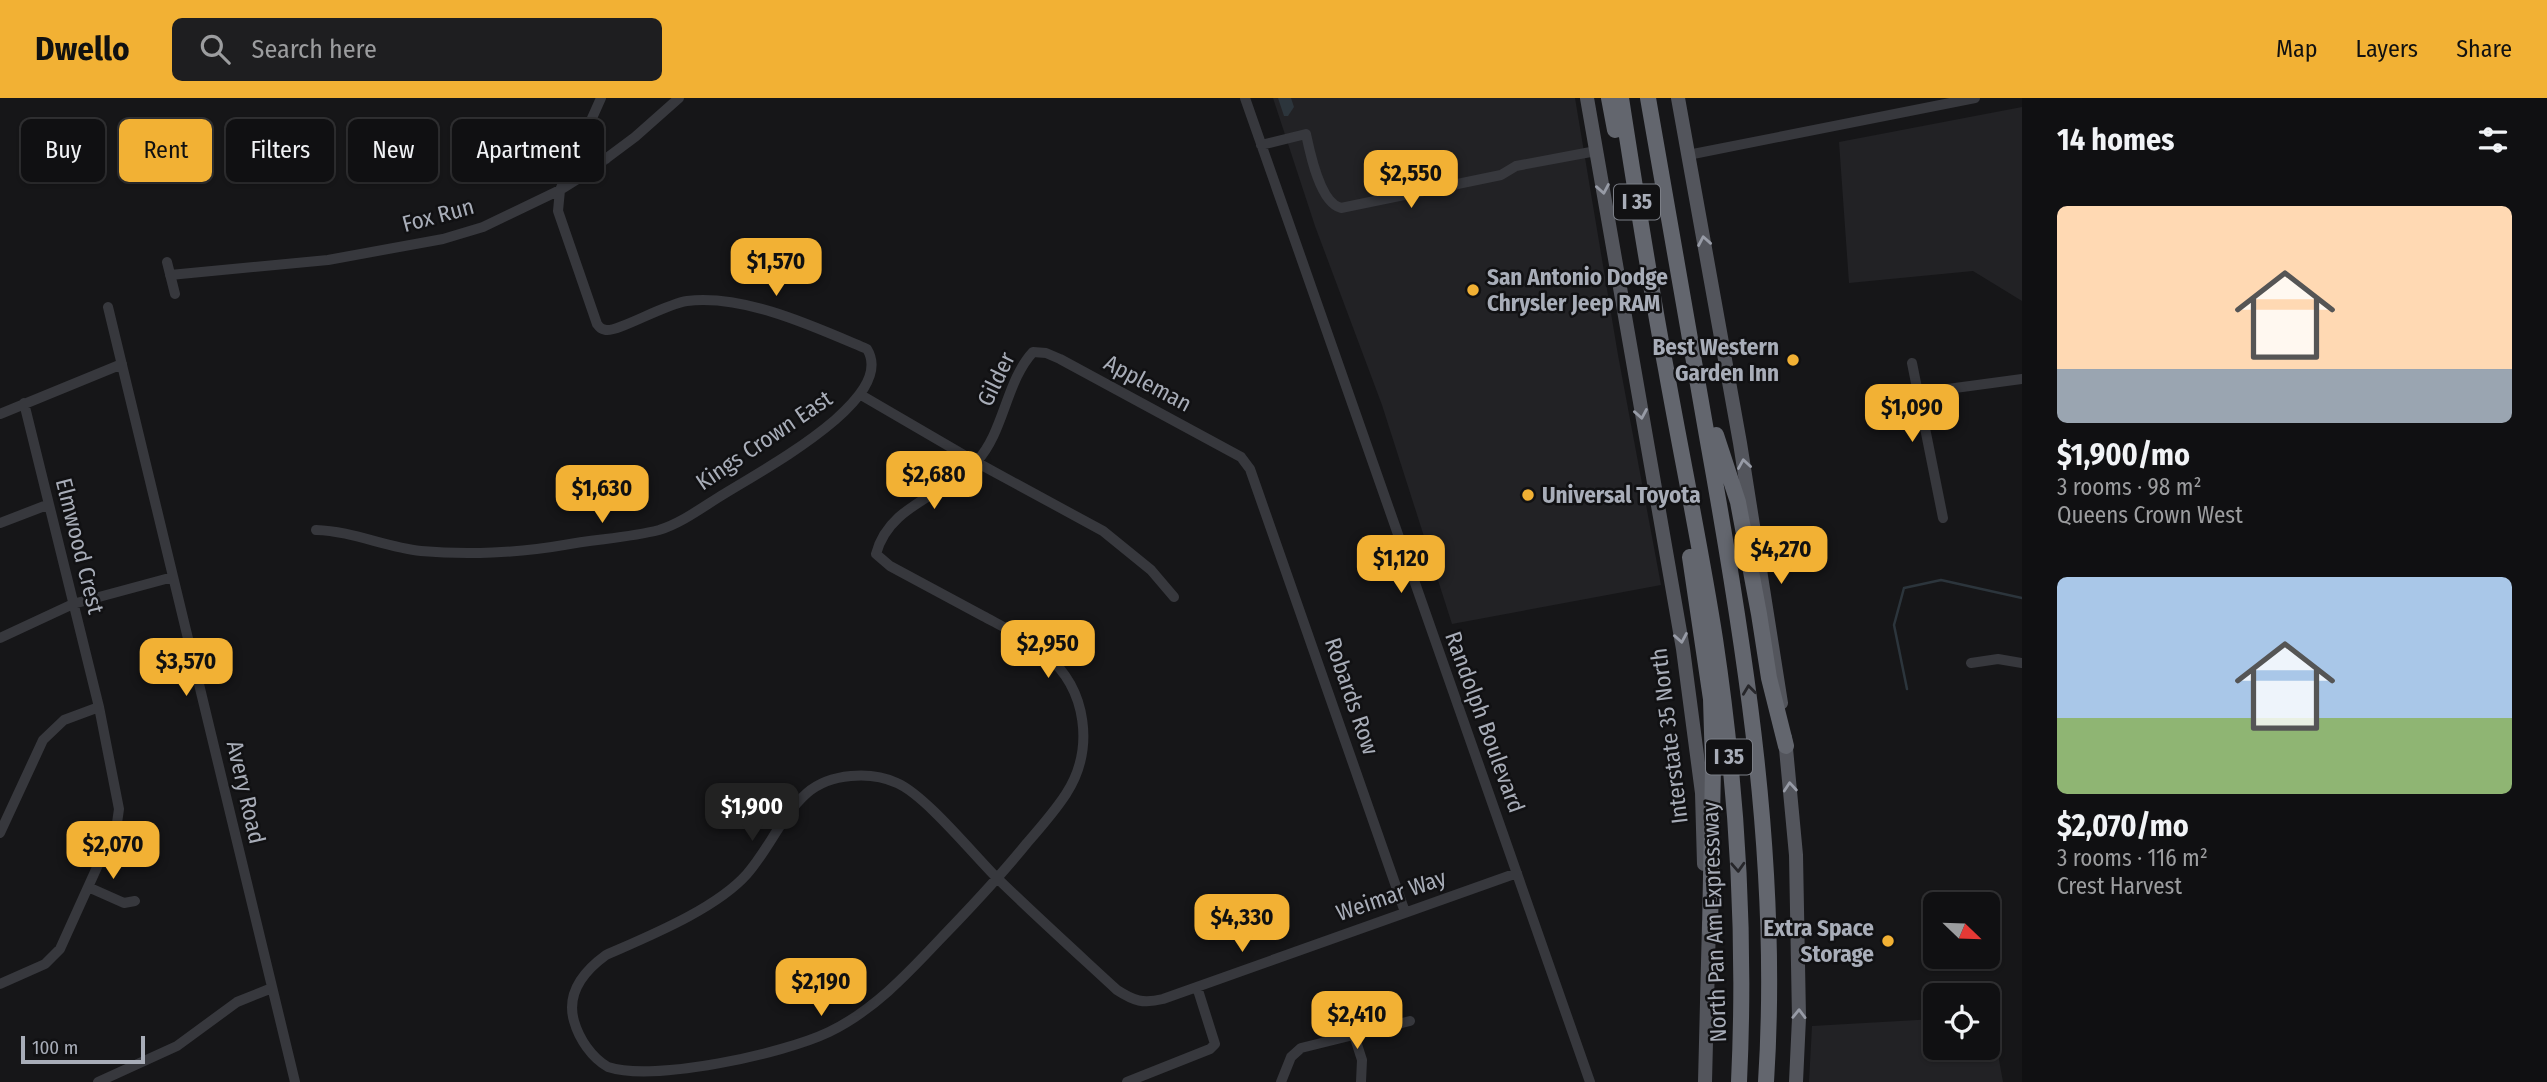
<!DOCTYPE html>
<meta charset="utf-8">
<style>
:root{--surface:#101012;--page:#1e1e20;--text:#f1f3f6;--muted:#9c9d9f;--line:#303032;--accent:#f2b134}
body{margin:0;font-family:"Fira Sans Condensed",sans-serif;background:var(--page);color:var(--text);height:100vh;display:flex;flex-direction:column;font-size:26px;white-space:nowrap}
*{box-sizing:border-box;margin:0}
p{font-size:23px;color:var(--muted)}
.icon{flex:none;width:38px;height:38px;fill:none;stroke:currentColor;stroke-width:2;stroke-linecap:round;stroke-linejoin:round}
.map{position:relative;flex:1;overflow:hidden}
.drawer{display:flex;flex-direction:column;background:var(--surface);width:525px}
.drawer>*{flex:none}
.banner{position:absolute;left:21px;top:21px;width:665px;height:63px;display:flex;gap:14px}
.needle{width:46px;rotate:113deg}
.tools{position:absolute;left:1923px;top:794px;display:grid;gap:14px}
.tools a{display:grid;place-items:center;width:77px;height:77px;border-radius:10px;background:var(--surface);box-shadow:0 2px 5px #0004,0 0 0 2px var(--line);font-size:35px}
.scale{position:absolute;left:21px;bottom:18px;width:124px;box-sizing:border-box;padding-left:7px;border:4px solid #a8adb8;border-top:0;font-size:19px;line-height:24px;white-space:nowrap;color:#a8adb8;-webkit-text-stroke:5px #111113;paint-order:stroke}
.price{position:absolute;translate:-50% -60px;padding:0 16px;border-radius:14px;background:var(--accent);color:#111;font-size:23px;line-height:46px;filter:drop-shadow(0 2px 4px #0008)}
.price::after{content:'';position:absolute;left:50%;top:42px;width:21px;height:16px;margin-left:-10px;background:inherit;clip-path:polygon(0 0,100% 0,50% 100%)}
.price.active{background:#222;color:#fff}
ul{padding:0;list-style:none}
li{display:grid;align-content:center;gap:14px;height:371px;padding:0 35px}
li span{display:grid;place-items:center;height:217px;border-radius:10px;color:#555}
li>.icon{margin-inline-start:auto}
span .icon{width:126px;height:126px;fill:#fffc;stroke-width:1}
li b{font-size:30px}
h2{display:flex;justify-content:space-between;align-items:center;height:84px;padding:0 35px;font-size:30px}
.chip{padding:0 24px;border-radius:10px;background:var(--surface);box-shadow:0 2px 5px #0004,0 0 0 2px var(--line);font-size:24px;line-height:63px}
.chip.active{background:var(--accent);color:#111}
header{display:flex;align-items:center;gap:42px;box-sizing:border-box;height:98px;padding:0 35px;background:var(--accent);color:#111}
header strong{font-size:33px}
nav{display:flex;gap:38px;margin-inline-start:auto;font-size:24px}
.search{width:490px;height:63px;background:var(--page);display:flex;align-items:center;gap:18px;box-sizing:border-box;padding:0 24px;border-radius:10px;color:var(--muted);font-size:26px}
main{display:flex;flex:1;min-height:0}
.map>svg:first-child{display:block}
.built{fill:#222225}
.water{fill:#2c353c}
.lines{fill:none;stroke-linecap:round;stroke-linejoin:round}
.stream{stroke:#2c353c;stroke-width:2.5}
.minor{stroke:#37383d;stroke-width:10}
.major{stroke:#53555c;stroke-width:14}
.highway{stroke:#63666e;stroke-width:16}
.oneway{stroke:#979ba6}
.oneway2{stroke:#26262a}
.poi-dot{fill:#f2b134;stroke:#111113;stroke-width:2.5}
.labels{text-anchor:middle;stroke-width:5;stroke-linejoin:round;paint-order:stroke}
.shield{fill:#111113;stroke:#7b7e86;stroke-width:2}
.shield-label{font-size:21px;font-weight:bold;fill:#a8adb8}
.street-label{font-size:23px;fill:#a8adb8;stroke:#111113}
.poi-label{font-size:23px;font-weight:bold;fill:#a8adb8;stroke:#111113;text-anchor:start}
</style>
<header>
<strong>Dwello</strong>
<div class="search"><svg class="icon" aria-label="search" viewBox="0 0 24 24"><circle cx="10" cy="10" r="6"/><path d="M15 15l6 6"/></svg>Search here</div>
<nav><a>Map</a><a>Layers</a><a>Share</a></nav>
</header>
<main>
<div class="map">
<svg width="2022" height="984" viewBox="0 0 2022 984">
<rect width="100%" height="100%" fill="#161618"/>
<!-- built -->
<path class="built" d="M 1273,0 L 1575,0 L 1618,257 L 1661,487 L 1452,526 L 1382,307 L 1315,128 Z
M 2022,9 L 2022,203 L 1973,173 L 1849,185 L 1839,44 Z
M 1988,918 L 1991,918 L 2003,984 L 1809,984 L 1812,928 L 1935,921 L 1936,950 L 1988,950 Z"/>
<!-- water -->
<path class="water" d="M 1278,0 L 1291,0 L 1294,9 L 1288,18 L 1284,18 Z"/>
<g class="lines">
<!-- stream -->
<path class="stream" d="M 1907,591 L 1894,527 L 1904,490 L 1941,482 L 2022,500"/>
<!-- minor -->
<path class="minor" d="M 1245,0 L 1590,984
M 585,38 L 588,52 L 599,60 L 606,61
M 1261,47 L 1306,36 C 1310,55 1320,105 1341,110 L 1501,77 L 1516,68 L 1596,53
M 1688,57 L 1975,0
M 167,164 L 175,196
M 170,177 L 328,162 L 443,141 L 483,129 L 560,92 L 584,77 L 635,39 L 679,0
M 108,209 L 295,984
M 1912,265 L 1943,420
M 1918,295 L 2022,281
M 861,297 L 976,364 L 1103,433 L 1151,472 L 1174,499
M 0,316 L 122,266
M 0,425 L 47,407
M 316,432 C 352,433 385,449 421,453 C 466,457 519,455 564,447 C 595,441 628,440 659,432 C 682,425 704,408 724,396 C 762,373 801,351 835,322 C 853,306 883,277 867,251 C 815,229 745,196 687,203 C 665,206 618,234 606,232 C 601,231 600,230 597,226 L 558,113 L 560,92 L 601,0
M 0,540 L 73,506 L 173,479
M 1971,565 L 1998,561 L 2022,565
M 0,735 L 43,642 L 64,622 L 99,609
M 88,789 L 124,805 L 135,803
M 1405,814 L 1250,371 L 1241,359 L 1060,261 L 1046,255 L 1033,254 C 1006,283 1004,334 977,363 C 945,398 889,406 876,456 L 890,468 C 921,485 952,501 983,518 C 1005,530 1028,541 1046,557 C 1087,591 1095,651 1066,696 C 1055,713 1041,729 1027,745 C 1001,777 974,806 945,836 C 911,872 875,912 829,934 C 783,956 654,984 608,969 C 592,960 579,941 574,923 C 566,895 584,873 606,857 C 649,838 716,811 747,776 C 769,751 782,717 807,695 C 830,675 871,673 897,685 C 925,697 973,756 997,780 C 1036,818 1077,855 1117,892 C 1134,903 1143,906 1163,901 L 1517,775
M 0,886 L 45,866 L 60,851 L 117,725 L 119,711 L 99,609 L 24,305
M 1354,937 L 1362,962 L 1361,984
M 98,984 L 177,948 L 237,904 L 272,890
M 1127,984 L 1210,951 L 1215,946 L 1197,889
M 1281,984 L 1291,959 L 1301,950 L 1410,923"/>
<!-- major -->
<path class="major" d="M 1587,0 L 1683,551 L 1702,695 L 1704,766
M 1678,0 L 1740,345 L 1781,605
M 1785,640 L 1796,757 L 1799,920 L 1796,984
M 1705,984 L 1709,825"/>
<!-- highway -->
<path class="highway" d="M 1609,0 L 1615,32
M 1621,0 C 1635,90 1649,181 1666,271 C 1682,361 1701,451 1715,541 C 1737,688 1746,836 1739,984
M 1648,0 C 1668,115 1688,229 1708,344 C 1746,555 1780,768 1766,984
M 1716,337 L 1738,404 L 1759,516 L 1769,580 L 1786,648
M 1690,459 L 1711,601 L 1713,668 L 1710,833"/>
</g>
<!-- one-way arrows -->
<defs><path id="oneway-chevron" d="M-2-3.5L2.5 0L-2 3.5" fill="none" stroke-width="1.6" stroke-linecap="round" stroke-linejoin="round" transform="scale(1.75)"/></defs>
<g class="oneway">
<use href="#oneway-chevron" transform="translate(1603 91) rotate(80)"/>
<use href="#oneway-chevron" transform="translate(1704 143) rotate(-100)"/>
<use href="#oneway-chevron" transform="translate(1641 316) rotate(80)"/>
<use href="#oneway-chevron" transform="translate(1744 366) rotate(-99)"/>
<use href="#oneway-chevron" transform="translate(1681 540) rotate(80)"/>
<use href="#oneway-chevron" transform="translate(1790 689) rotate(-95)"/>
<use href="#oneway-chevron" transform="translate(1799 916) rotate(-89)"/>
</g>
<g class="oneway2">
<use href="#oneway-chevron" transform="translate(1749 592) rotate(-97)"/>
<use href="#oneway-chevron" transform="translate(1738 769) rotate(87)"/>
</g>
<!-- markers -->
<g class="poi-dot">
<circle cx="1473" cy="192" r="7"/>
<circle cx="1793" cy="262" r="7"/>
<circle cx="1528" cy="397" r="7"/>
<circle cx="1888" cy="843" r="7"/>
</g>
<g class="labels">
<!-- shield labels -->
<g class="shield">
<rect x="1614" y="86.5" width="46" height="35" rx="5"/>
<rect x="1706" y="641.5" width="46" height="35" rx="5"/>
</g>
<g class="shield-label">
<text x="1637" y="111">I 35</text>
<text x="1729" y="666">I 35</text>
</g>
<!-- street labels -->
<g class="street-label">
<text transform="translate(438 117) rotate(-15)" y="8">Fox Run</text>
<text transform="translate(996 281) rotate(-64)" y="8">Gilder</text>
<text transform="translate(1148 285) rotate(28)" y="8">Appleman</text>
<text transform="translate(764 342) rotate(-34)" y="8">Kings Crown East</text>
<text transform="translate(80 448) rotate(76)" y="8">Elmwood Crest</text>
<text transform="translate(1352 598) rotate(71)" y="8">Robards Row</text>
<text transform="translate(1485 624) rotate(70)" y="8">Randolph Boulevard</text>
<text transform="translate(1669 638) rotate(-97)" y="8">Interstate 35 North</text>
<text transform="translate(246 694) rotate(77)" y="8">Avery Road</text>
<text transform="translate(1391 797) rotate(-19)" y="8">Weimar Way</text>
<text transform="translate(1714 824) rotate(-92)" y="8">North Pan Am Expressway</text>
</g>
<!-- poi labels -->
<g class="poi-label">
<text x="1487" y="187">San Antonio Dodge<tspan x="1487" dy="26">Chrysler Jeep RAM</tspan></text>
<text x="1779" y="257" text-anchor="end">Best Western<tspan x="1779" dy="26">Garden Inn</tspan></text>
<text x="1542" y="405">Universal Toyota</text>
<text x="1874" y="838" text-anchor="end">Extra Space<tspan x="1874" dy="26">Storage</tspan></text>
</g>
</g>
</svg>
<div class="tools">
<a><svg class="needle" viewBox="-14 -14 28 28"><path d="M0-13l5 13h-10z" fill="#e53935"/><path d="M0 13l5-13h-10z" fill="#9c9d9f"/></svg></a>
<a><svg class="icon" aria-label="locate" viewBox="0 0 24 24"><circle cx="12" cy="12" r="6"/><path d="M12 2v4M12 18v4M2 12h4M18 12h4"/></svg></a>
</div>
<div class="scale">100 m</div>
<b class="price" style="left:1411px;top:112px">$2,550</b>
<b class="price" style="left:776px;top:200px">$1,570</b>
<b class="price" style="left:1912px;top:346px">$1,090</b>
<b class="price" style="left:934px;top:413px">$2,680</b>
<b class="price" style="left:602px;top:427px">$1,630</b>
<b class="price" style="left:1781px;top:488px">$4,270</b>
<b class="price" style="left:1401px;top:497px">$1,120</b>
<b class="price" style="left:1048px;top:582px">$2,950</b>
<b class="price" style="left:186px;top:600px">$3,570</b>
<b class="price active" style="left:752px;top:745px">$1,900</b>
<b class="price" style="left:113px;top:783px">$2,070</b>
<b class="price" style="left:1242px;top:856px">$4,330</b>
<b class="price" style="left:821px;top:920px">$2,190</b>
<b class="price" style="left:1357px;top:953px">$2,410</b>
<div class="banner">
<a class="chip">Buy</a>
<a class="chip active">Rent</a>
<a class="chip">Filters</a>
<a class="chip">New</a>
<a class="chip">Apartment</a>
</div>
</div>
<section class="drawer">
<h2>14 homes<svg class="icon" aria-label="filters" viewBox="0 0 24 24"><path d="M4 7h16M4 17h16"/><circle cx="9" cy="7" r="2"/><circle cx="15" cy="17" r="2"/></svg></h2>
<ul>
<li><span style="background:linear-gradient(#ffd9b3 75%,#9aa5b1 0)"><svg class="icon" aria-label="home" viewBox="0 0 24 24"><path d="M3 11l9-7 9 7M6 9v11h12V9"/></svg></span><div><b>$1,900/mo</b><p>3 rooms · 98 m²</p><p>Queens Crown West</p></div></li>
<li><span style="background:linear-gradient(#a9c7e8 65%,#8fb573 0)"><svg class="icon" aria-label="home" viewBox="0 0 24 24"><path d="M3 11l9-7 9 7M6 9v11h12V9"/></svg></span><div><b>$2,070/mo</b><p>3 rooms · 116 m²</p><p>Crest Harvest</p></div></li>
</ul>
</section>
</main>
